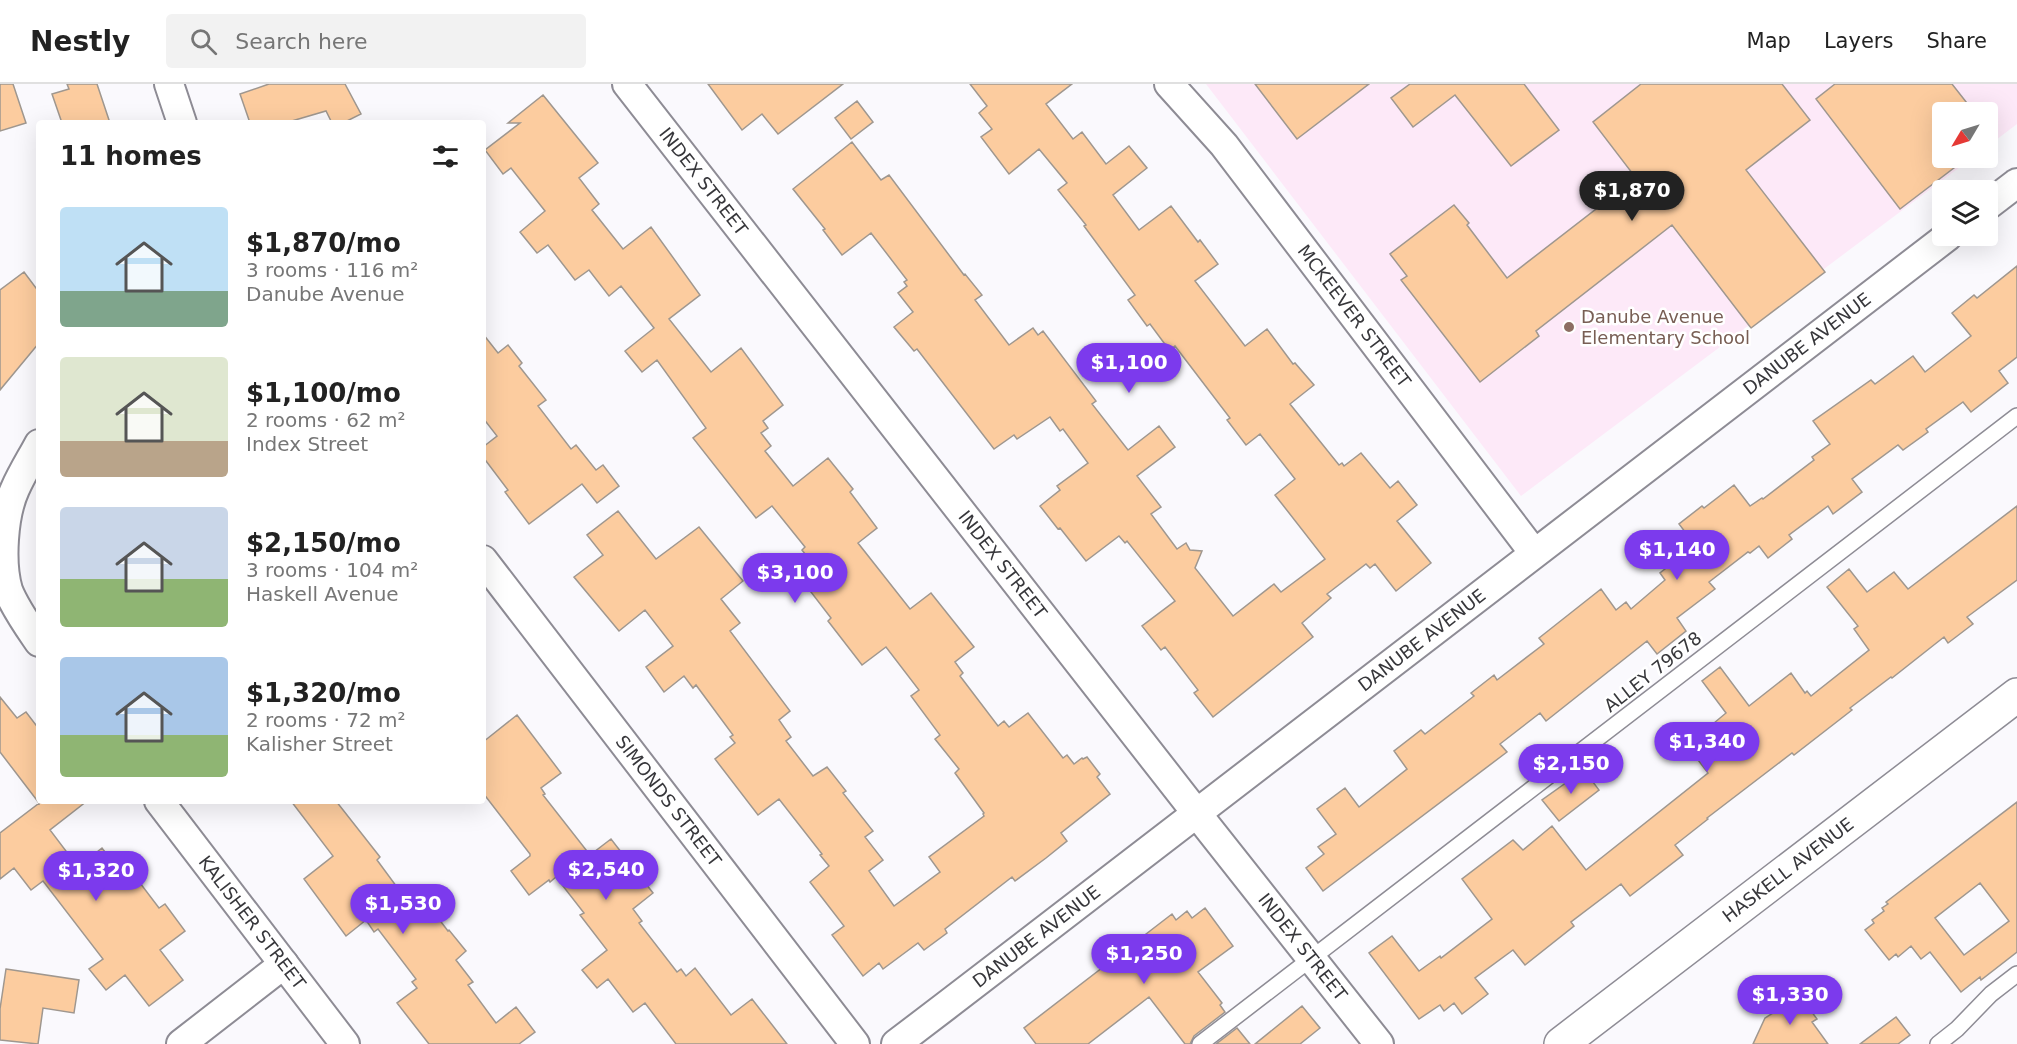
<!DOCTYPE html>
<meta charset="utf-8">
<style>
:root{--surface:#fff;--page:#f2f2f2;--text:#222;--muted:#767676;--line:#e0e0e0;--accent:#7c3aed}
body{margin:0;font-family:"DejaVu Sans",sans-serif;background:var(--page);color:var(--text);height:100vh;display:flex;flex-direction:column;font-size:22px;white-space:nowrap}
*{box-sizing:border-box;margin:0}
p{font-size:20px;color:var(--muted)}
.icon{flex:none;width:33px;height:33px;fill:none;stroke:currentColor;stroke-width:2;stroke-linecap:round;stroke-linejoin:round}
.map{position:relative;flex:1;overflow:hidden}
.drawer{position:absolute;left:36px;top:36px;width:450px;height:684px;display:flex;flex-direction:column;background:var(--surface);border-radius:6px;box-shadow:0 6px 24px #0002}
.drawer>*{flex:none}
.needle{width:39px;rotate:232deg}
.controls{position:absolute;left:1932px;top:18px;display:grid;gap:12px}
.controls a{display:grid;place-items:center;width:66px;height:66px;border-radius:6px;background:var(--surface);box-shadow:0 6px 24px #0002;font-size:30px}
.price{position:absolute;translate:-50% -51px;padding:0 14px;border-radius:21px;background:var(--accent);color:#fff;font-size:20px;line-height:39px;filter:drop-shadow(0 2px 3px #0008)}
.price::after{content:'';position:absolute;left:50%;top:36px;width:18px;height:14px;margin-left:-9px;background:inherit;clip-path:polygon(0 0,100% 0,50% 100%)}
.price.on{background:#222;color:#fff}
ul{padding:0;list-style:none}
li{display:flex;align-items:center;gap:18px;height:150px;padding:0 24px}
li span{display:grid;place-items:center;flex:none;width:168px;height:120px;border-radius:6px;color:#555}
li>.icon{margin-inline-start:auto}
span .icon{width:72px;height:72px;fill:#fffc;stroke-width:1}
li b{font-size:26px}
h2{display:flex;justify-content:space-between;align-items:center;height:72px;padding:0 24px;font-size:26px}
header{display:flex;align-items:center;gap:36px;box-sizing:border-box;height:84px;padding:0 30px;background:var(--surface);border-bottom:2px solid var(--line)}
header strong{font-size:28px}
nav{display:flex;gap:33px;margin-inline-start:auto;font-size:21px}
.search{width:420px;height:54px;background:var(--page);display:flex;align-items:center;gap:15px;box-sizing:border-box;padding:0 21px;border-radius:6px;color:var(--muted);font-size:22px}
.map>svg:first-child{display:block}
.education{fill:#fde9f8}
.building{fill:#fccc9f;stroke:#9f978f;stroke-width:1.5;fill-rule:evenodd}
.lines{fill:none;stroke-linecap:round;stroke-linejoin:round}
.service-casing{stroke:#8e8c95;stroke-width:18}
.minor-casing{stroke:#8e8c95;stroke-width:32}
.secondary-casing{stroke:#8e8c95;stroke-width:36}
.service{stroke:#fff;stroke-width:15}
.minor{stroke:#fff;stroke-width:28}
.secondary{stroke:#fff;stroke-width:33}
.education-dot{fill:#8d6e63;stroke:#fff;stroke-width:2}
.labels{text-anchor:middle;stroke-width:5;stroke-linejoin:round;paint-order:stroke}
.street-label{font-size:18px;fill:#37373b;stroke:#fff}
.education-label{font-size:18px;fill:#785e54;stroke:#fff;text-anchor:start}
</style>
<header>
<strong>Nestly</strong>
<div class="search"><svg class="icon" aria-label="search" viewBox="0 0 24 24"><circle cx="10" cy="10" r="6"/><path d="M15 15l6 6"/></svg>Search here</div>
<nav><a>Map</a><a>Layers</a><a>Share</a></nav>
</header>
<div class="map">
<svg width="2017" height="960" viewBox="0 0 2017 960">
<rect width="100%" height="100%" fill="#faf9fd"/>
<!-- education -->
<path class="education" d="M 1206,0 L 2017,0 L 2017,40 L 1988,62 L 1988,28 L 1942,28 L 1942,74 L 1972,74 L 1521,412 Z"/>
<!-- building -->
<path class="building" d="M 0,0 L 13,0 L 26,39 L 0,47 Z
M 67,0 L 97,0 L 110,39 L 62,39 L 52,10 L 69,5 Z
M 269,0 L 345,0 L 361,30 L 343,39 L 332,39 L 326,27 L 285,39 L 250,39 L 240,10 Z
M 708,0 L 843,0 L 778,50 L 762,30 L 742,46 Z
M 970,0 L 1072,0 L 1046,20 L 1073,55 L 1082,48 L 1106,80 L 1129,62 L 1147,84 L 1113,111 L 1139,146 L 1171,122 L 1198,158 L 1200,156 L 1218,180 L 1195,197 L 1245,262 L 1267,245 L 1293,280 L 1295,279 L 1314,301 L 1290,320 L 1339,381 L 1342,379 L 1344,382 L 1361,369 L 1390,404 L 1398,397 L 1417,421 L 1397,437 L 1431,479 L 1396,507 L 1375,480 L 1370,484 L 1366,480 L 1327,510 L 1331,514 L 1302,539 L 1313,553 L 1213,633 L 1194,609 L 1198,606 L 1165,563 L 1161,566 L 1142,542 L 1175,517 L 1127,457 L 1125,459 L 1119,452 L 1086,477 L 1060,444 L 1058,445 L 1040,422 L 1060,406 L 1057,402 L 1088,379 L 1063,345 L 1060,347 L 1050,333 L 1017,355 L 1014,351 L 994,365 L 917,265 L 914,267 L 894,243 L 913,228 L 898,209 L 907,202 L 904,198 L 907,196 L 871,149 L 842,171 L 823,146 L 825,145 L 793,105 L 852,58 L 881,96 L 889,91 L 964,191 L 965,190 L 982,211 L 975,216 L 1009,261 L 1033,244 L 1038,251 L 1043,247 L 1096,317 L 1092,320 L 1128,366 L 1159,342 L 1175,363 L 1137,392 L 1161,423 L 1151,430 L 1177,465 L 1186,459 L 1190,466 L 1202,467 L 1195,484 L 1233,532 L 1274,500 L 1281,508 L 1325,475 L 1275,411 L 1295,395 L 1260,350 L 1246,361 L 1227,336 L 1230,334 L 1175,262 L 1170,267 L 1150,240 L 1147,242 L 1128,216 L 1135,211 L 1084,142 L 1086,141 L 1058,106 L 1067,99 L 1039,65 L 1009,90 L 981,53 L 992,45 L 979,29 L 987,22 Z
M 1255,0 L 1369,0 L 1297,55 Z
M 1410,0 L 1524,0 L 1559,46 L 1511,82 L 1455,11 L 1413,43 L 1391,14 Z
M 1641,0 L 1782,0 L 1810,36 L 1746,86 L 1825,188 L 1751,244 L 1672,141 L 1536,247 L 1539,252 L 1480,298 L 1401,196 L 1407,192 L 1390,170 L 1454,121 L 1469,139 L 1467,141 L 1507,194 L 1636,94 L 1593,38 Z
M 1835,0 L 1952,0 L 1974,28 L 1942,28 L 1942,74 L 1967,74 L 1900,125 L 1816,15 Z
M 543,11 L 598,79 L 579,94 L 599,120 L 592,126 L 623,165 L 651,143 L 700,211 L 669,235 L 711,288 L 741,264 L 783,321 L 763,337 L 768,344 L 761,349 L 771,362 L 765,367 L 793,402 L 828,374 L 853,405 L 850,408 L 877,444 L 858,459 L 910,525 L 931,509 L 974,563 L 955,578 L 963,589 L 960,592 L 998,642 L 1004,637 L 1009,643 L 1028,629 L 1063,674 L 1067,671 L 1074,680 L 1082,674 L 1083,675 L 1087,673 L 1100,690 L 1097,693 L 1110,710 L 1061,749 L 1067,757 L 1046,774 L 1015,797 L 1012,793 L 945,845 L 947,849 L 924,866 L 918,859 L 883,885 L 879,879 L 863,892 L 832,851 L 844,842 L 810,798 L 829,782 L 820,771 L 822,770 L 779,715 L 758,731 L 715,675 L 735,659 L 730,653 L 733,651 L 696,601 L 693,604 L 684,592 L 664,608 L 646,583 L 673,562 L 645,526 L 619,547 L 574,493 L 603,471 L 587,451 L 618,427 L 656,475 L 699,443 L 743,497 L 721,515 L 740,539 L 730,547 L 790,627 L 779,636 L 791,653 L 786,657 L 813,692 L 827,683 L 846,707 L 843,709 L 873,747 L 865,753 L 883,776 L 869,787 L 894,822 L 940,788 L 929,773 L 984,732 L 983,730 L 984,729 L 955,689 L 959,685 L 935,655 L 940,651 L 911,612 L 919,606 L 886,563 L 862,581 L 828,537 L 831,534 L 804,499 L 819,488 L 802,466 L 805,463 L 772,422 L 756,434 L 693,354 L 706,344 L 657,276 L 642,288 L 625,267 L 654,244 L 621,202 L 609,212 L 589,186 L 575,196 L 548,161 L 537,169 L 520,148 L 545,127 L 511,84 L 503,90 L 485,66 L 520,39 L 508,39 Z
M 857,17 L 873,38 L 851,55 L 835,34 Z
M 2017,182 L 2017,273 L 1999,287 L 2008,299 L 1971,328 L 1963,318 L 1926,345 L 1928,348 L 1903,366 L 1898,361 L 1852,395 L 1862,408 L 1833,430 L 1828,422 L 1789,451 L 1792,455 L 1768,474 L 1759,462 L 1750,469 L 1748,468 L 1709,498 L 1715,505 L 1677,534 L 1686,547 L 1657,570 L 1647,557 L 1546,637 L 1540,629 L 1500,660 L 1507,668 L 1323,807 L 1306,784 L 1324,770 L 1318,763 L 1336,750 L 1317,725 L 1345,704 L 1359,723 L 1407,685 L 1394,667 L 1421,646 L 1425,650 L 1474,612 L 1471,609 L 1494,591 L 1497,596 L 1544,560 L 1539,554 L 1601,505 L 1616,526 L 1626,518 L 1631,525 L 1665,496 L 1660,489 L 1695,461 L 1679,440 L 1702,422 L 1704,424 L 1734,401 L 1750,422 L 1762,414 L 1763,415 L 1814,376 L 1812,373 L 1830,360 L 1813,337 L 1871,296 L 1875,300 L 1913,272 L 1925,288 L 1971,252 L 1952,229 L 1974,211 L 1977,214 Z
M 24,188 L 39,208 L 39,259 L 0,306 L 0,206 Z
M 483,250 L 498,269 L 508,261 L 522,279 L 519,282 L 546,316 L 538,322 L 571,365 L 576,361 L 596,386 L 603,381 L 619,402 L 597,419 L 582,400 L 529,440 L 505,408 L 508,406 L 483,373 L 483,363 L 497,352 L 483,334 Z
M 2017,422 L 2017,496 L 1967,533 L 1973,540 L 1948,559 L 1944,553 L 1892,594 L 1891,593 L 1850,624 L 1852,626 L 1794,671 L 1792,669 L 1707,734 L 1708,735 L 1675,761 L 1683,771 L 1630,812 L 1621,800 L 1571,838 L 1574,842 L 1525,881 L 1513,866 L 1475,894 L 1488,910 L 1462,930 L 1454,919 L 1444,927 L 1440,921 L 1419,935 L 1369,869 L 1392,852 L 1419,887 L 1440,872 L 1441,874 L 1492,835 L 1462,795 L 1513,756 L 1523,766 L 1552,742 L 1586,786 L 1708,689 L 1698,676 L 1726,655 L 1714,639 L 1726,629 L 1702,597 L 1720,583 L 1749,622 L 1791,589 L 1805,609 L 1807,607 L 1811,612 L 1869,566 L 1854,545 L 1858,542 L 1827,503 L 1849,485 L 1867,508 L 1894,488 L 1908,505 Z
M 0,613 L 17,634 L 26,628 L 39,645 L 39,719 L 0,668 Z
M 517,631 L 561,689 L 541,704 L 545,710 L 543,711 L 590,771 L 611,755 L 653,809 L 633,825 L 642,837 L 639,839 L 677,888 L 681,885 L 686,892 L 695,884 L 731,931 L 752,915 L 787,960 L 676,960 L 645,919 L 633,928 L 608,895 L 597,904 L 582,886 L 607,866 L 580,831 L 584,829 L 556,793 L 550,798 L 549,796 L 529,811 L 511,787 L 530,772 L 530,770 L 483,709 L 483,658 Z
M 1584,686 L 1599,706 L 1559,737 L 1542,716 Z
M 42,717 L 87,717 L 50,746 L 78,783 L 102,764 L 123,791 L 125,789 L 129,795 L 134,791 L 159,824 L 165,820 L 185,847 L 160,866 L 183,896 L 149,922 L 125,891 L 106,906 L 89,885 L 103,875 L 43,797 L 31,806 L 14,784 L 0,795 L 0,749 Z
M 291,717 L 336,717 L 380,773 L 377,776 L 402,810 L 413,801 L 448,847 L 449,846 L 466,867 L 456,876 L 473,898 L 468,901 L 496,939 L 516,923 L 535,948 L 519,960 L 429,960 L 397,919 L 417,904 L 412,898 L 416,895 L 378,845 L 374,848 L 366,836 L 346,852 L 304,795 L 333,772 Z
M 2017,718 L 2017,868 L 1981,896 L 1980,893 L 1961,908 L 1930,868 L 1921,875 L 1911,862 L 1898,873 L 1896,870 L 1889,876 L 1865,846 L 1874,839 L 1872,836 L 1884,827 L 1882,824 L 1888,820 L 1886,818 ZM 1980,799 L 2009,837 L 1964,871 L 1935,834 Z
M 1205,824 L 1233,862 L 1198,888 L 1222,919 L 1220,921 L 1225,928 L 1194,952 L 1190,960 L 1185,960 L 1149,913 L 1088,960 L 1036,960 L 1024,944 L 1172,830 L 1176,836 L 1187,827 L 1192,834 Z
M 6,885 L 79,896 L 74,929 L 43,924 L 38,960 L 0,956 L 0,925 Z
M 1800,912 L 1817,935 L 1812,938 L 1828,960 L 1753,960 L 1765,934 Z
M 1302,922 L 1320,944 L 1300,960 L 1255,960 Z
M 1896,933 L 1910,951 L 1898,960 L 1860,960 Z
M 1237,944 L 1250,960 L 1216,960 Z"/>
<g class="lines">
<!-- service casing -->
<g class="service-casing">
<path id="service" d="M 1200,960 L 2017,332
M 1938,960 L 1957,945 L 1991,910 L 2017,890"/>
</g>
<!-- minor casing -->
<g class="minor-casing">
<g id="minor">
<path d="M 169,0 L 182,39"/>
<path id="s1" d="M 627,0 L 1198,731 L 1379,960"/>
<path id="s2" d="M 1169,0 L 1224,61 L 1534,469"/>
<path d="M 1988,121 L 2017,99"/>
<path d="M 39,360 C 31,375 22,389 15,405 C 3,431 0,479 8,506 C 15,524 28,542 39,558"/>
<path id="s3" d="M 483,476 L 855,960"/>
<path id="s4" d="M 159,717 L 345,960"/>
<path d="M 181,960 L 284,880"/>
<path id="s5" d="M 896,960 C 1248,692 1597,420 1948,152"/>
</g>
</g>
<!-- secondary casing -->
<g class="secondary-casing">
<g id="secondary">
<path id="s6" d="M 1561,960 L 2017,611"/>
</g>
</g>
<!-- service -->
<use href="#service" class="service"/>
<!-- minor -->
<use href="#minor" class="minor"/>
<!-- secondary -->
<use href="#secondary" class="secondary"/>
</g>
<!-- markers -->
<circle class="education-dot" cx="1569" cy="243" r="6"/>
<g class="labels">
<!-- street labels -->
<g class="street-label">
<text dy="6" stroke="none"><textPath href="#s1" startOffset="124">INDEX STREET</textPath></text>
<text dy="6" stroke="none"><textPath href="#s2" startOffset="297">MCKEEVER STREET</textPath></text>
<text dy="6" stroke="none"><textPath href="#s5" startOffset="1149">DANUBE AVENUE</textPath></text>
<text dy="6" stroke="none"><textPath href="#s1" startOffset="610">INDEX STREET</textPath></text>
<text dy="6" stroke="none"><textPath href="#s5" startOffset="663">DANUBE AVENUE</textPath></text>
<text transform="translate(1653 588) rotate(-38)" y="6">ALLEY 79678</text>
<text dy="6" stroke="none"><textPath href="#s3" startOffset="304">SIMONDS STREET</textPath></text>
<text dy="6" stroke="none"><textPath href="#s6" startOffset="286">HASKELL AVENUE</textPath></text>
<text dy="6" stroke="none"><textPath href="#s4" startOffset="153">KALISHER STREET</textPath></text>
<text dy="6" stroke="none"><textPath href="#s5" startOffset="177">DANUBE AVENUE</textPath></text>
<text dy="6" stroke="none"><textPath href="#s1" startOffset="1096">INDEX STREET</textPath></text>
</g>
<!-- education labels -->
<g class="education-label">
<text x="1581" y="239">Danube Avenue<tspan x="1581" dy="21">Elementary School</tspan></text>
</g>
</g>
</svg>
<div class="controls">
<a><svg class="needle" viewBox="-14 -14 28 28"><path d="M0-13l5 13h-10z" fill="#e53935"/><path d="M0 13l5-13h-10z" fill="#767676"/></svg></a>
<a><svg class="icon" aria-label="layers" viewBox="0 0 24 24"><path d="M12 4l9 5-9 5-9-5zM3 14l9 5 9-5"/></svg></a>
</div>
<b class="price on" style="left:1632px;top:138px">$1,870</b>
<b class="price" style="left:1129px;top:310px">$1,100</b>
<b class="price" style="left:1677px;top:497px">$1,140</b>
<b class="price" style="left:795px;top:520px">$3,100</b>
<b class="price" style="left:1707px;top:689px">$1,340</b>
<b class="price" style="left:1571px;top:711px">$2,150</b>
<b class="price" style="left:606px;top:817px">$2,540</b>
<b class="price" style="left:96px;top:818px">$1,320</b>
<b class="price" style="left:403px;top:851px">$1,530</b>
<b class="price" style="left:1144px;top:901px">$1,250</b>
<b class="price" style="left:1790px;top:942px">$1,330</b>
<section class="drawer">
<h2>11 homes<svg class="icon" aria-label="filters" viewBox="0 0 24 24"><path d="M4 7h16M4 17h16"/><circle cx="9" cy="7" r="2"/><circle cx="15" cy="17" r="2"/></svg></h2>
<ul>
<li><span style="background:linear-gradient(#bfe0f5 70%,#7fa58c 0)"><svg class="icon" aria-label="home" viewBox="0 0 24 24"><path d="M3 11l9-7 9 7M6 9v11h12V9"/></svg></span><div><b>$1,870/mo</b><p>3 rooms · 116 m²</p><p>Danube Avenue</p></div></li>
<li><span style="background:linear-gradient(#dfe7d0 70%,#b9a48a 0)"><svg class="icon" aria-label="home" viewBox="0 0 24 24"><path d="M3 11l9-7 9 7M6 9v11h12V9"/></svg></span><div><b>$1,100/mo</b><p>2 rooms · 62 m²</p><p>Index Street</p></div></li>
<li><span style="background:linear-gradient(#c9d6e8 60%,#8fb573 0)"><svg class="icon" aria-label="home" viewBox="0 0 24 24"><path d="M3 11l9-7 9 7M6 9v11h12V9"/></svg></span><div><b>$2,150/mo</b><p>3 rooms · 104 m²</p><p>Haskell Avenue</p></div></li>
<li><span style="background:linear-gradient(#a9c7e8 65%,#8fb573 0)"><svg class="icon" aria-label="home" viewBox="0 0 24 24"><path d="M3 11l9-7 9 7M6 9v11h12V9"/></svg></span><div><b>$1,320/mo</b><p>2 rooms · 72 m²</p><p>Kalisher Street</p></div></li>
</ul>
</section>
</div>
